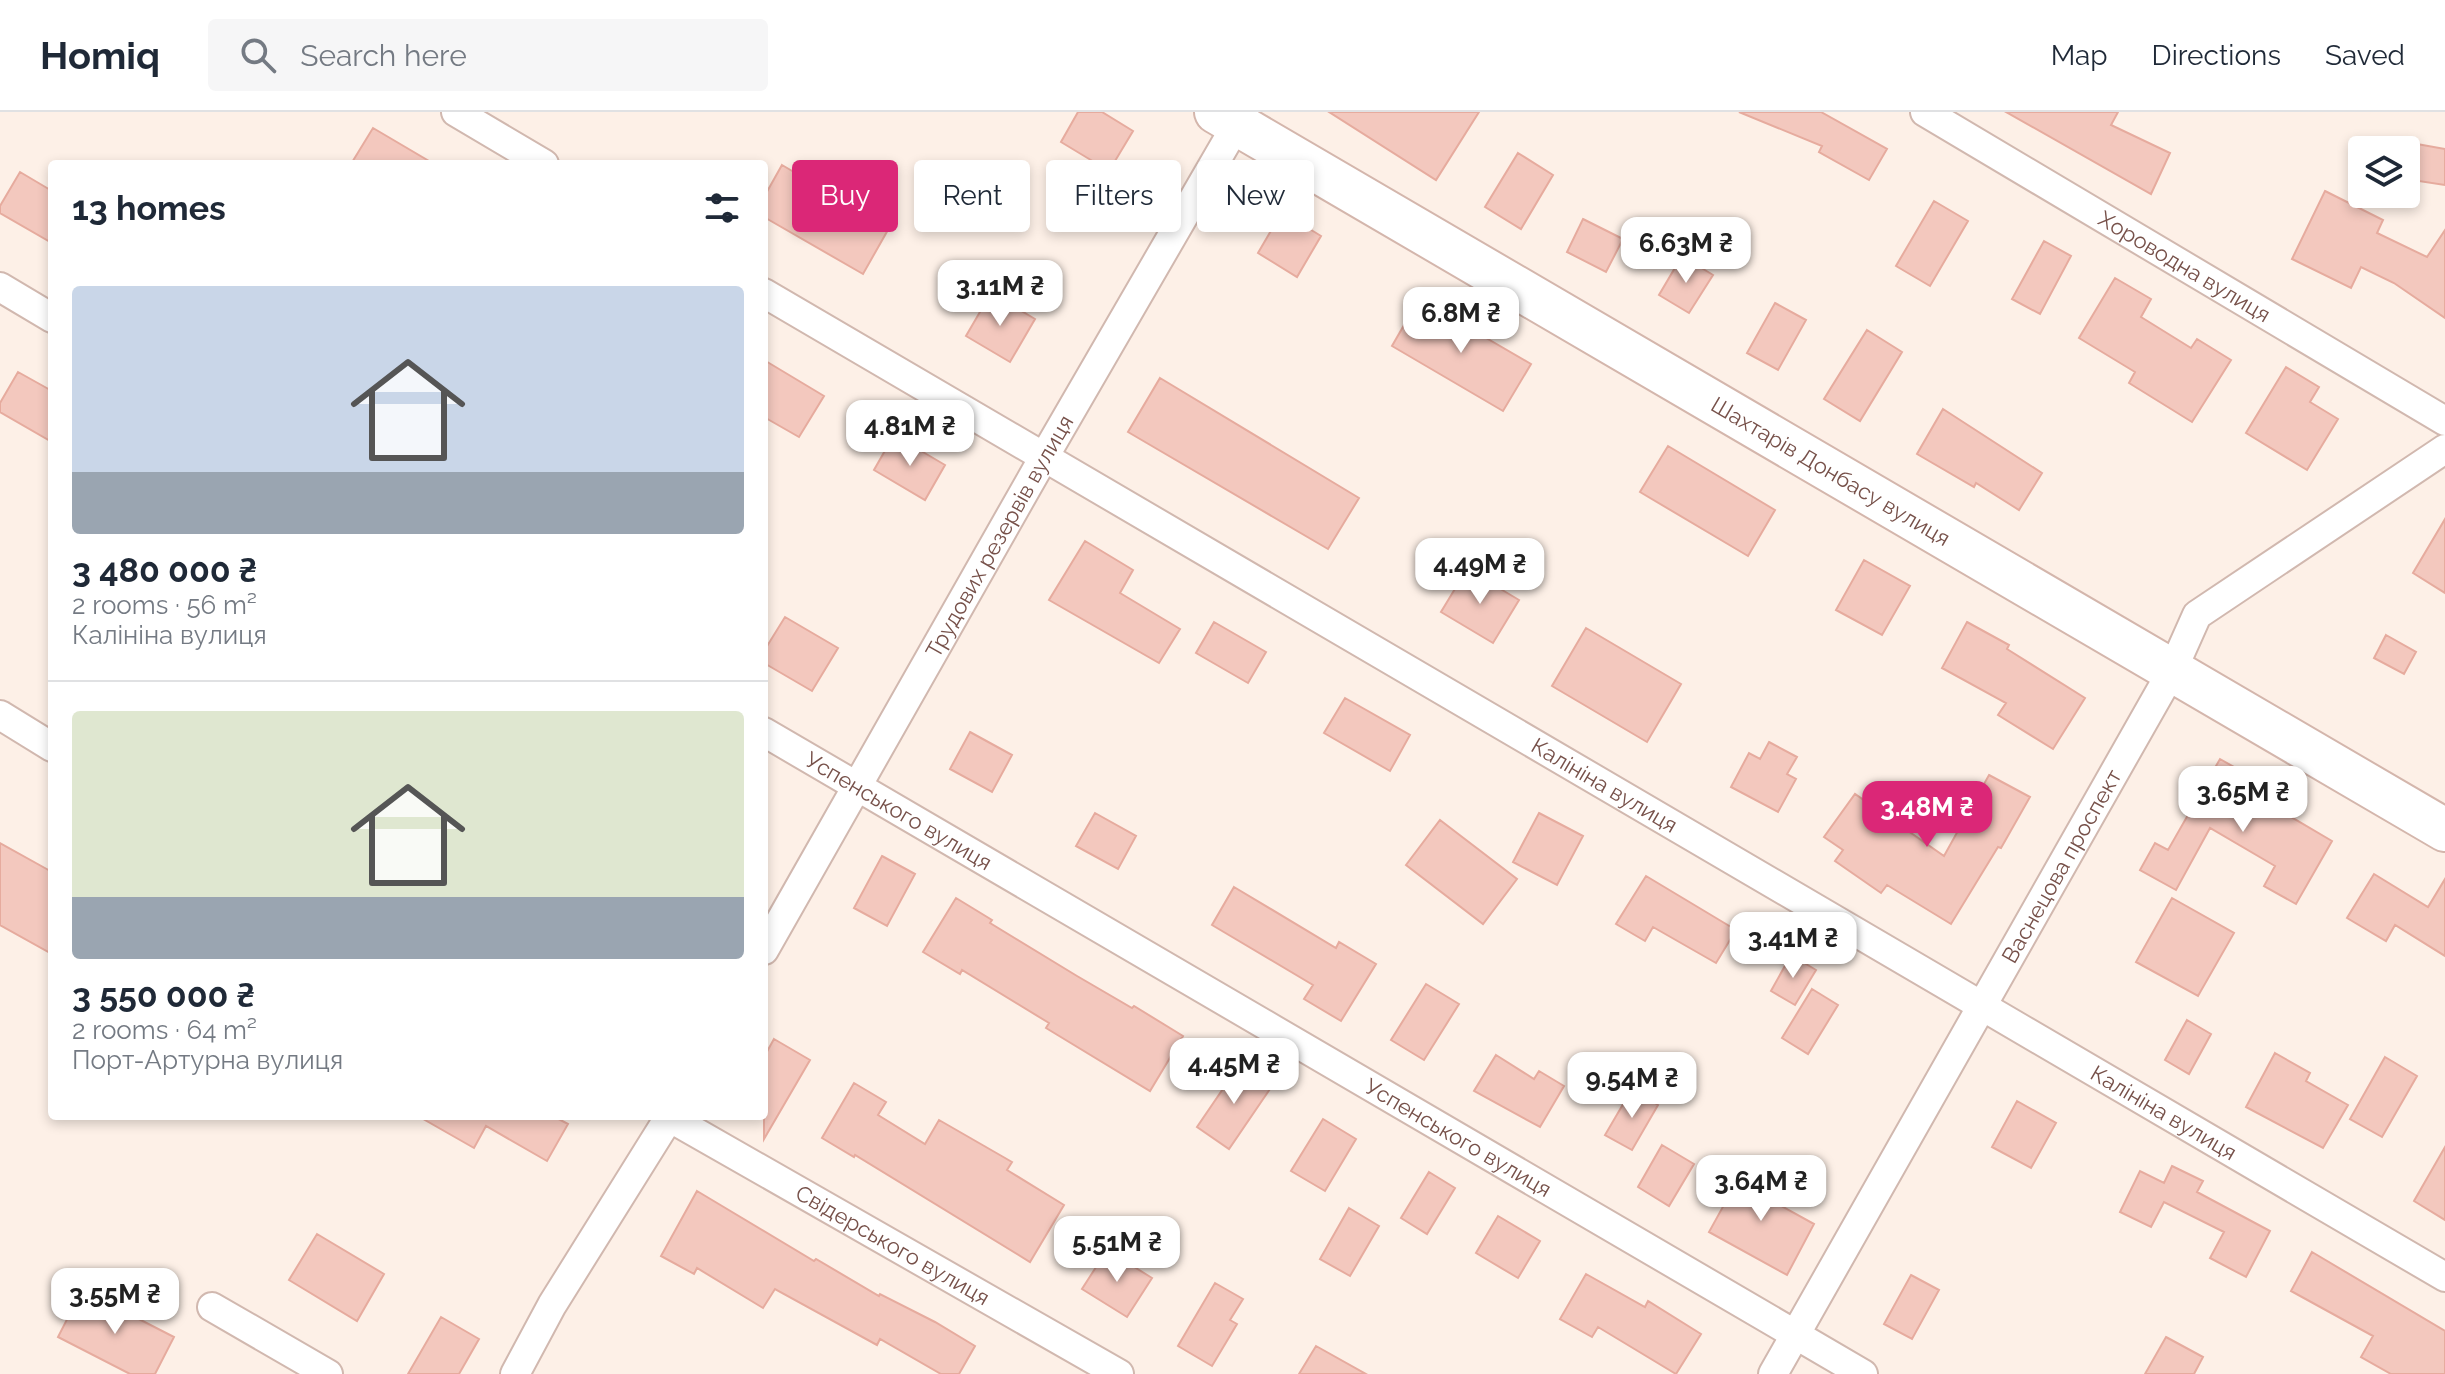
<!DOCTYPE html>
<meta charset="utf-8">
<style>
:root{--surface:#fff;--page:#f6f6f7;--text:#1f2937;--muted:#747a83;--line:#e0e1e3;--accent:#db2777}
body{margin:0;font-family:Raleway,sans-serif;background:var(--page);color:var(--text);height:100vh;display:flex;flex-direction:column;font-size:30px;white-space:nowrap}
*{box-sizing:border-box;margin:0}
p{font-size:26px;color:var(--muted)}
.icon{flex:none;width:44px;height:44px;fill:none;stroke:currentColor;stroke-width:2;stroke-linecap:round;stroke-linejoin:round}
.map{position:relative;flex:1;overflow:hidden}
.side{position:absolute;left:48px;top:48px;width:720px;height:960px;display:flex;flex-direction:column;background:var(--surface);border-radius:8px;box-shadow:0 4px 12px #0003}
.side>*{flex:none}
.top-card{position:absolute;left:792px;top:48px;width:760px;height:72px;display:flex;gap:16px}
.fabs{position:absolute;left:2348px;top:24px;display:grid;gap:16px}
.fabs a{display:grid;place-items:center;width:72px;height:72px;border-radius:8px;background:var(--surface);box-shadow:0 4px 12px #0003;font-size:40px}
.price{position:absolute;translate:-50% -68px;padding:0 18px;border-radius:16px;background:#fff;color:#222;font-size:26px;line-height:52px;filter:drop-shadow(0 2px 4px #0008)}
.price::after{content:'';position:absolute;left:50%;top:48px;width:24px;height:18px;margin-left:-12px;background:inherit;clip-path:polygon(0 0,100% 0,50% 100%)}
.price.current{background:var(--accent);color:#fff}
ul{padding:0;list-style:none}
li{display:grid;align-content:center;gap:16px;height:424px;padding:0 24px}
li+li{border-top:2px solid var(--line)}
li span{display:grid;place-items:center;height:248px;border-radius:8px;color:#555}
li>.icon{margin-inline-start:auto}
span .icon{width:144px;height:144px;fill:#fffc;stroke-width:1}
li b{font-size:34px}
h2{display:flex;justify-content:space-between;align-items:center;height:96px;padding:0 24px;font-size:34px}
.chip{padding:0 28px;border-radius:8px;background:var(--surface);box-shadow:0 4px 12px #0003;font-size:28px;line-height:72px}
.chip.current{background:var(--accent);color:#fff}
header{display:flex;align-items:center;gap:48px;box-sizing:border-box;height:112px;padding:0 40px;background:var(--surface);border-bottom:2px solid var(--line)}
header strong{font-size:38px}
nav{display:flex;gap:44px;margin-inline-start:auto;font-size:28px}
.search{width:560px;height:72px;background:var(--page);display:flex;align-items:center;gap:20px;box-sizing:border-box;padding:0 28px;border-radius:8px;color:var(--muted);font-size:30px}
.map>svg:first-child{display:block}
.building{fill:#f3c8be;stroke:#e6ab9e;stroke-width:2}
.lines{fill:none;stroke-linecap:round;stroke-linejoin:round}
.street-casing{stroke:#d1b8af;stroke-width:32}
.secondary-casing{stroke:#d4b6ac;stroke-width:46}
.street{stroke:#fff;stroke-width:28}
.secondary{stroke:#fff;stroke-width:42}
.labels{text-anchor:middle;stroke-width:6;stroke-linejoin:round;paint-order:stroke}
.street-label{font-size:22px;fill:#77514a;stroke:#fff5ed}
</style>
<header>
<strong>Homiq</strong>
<div class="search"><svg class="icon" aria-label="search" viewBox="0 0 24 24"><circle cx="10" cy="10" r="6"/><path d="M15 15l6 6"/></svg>Search here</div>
<nav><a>Map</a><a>Directions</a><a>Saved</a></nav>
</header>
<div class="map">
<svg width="2445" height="1262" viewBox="0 0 2445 1262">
<rect width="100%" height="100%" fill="#fdf0e7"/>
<!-- building -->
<path class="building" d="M 1078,0 L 1102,0 L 1133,19 L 1109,59 L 1061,30 Z
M 1329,0 L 1479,0 L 1436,68 Z
M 1739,0 L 1821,0 L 1887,37 L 1869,68 L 1819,40 L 1822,34 Z
M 2006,0 L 2118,0 L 2111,13 L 2170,41 L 2151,82 Z
M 373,16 L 434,52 L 351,52 Z
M 2417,32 L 2445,37 L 2445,73 L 2412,68 Z
M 1518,41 L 1553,63 L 1521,117 L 1485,95 Z
M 782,53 L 889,116 L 863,162 L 764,105 L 764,85 Z
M 20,60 L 52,79 L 52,131 L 0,101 L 0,94 Z
M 2325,79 L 2383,108 L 2377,121 L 2427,145 L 2445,118 L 2445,206 L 2394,171 L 2361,155 L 2351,176 L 2292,147 Z
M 1934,89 L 1968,109 L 1930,174 L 1896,154 Z
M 1282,100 L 1321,124 L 1297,165 L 1258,141 Z
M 1583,107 L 1623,127 L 1606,160 L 1567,140 Z
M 2044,129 L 2071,144 L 2040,202 L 2012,187 Z
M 1682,144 L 1713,163 L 1689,201 L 1659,183 Z
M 2115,166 L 2151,187 L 2141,205 L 2191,236 L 2197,227 L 2231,248 L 2192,310 L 2129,271 L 2135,260 L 2079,226 Z
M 991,181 L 1035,207 L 1010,250 L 966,224 Z
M 1419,187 L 1531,252 L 1503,299 L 1392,234 Z
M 1775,191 L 1806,208 L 1778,258 L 1747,241 Z
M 1867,218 L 1902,240 L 1860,309 L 1824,287 Z
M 764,248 L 824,284 L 799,325 L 764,305 Z
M 2286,255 L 2319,275 L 2310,290 L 2338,307 L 2307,358 L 2246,321 Z
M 18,260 L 52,279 L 52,330 L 0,300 L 0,291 Z
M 1160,266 L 1359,386 L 1328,437 L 1128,320 Z
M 1943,297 L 2042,361 L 2019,398 L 1976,371 L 1974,375 L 1917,342 Z
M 894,323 L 945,353 L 925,388 L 874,358 Z
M 1668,334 L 1775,398 L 1748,444 L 1640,380 Z
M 2445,407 L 2445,481 L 2413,461 Z
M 1085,429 L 1133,458 L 1120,481 L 1180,517 L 1159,551 L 1049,488 Z
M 1864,448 L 1910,474 L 1882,523 L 1836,498 Z
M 1467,457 L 1519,488 L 1493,531 L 1441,500 Z
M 785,505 L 838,536 L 812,579 L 764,551 L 764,539 Z
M 1214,510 L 1266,540 L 1248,571 L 1196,541 Z
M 1967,510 L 2009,533 L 2007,537 L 2085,586 L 2053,637 L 1998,603 L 2006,591 L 1942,556 Z
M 1586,516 L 1681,572 L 1647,630 L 1552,574 Z
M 2386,523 L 2416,540 L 2404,562 L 2374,546 Z
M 1345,586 L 1410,623 L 1390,659 L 1324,621 Z
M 970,620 L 1012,643 L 992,680 L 950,657 Z
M 1769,630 L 1797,645 L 1787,662 L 1796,667 L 1778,700 L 1731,675 L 1749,641 L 1760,647 Z
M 2220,647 L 2276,679 L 2269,692 L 2332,729 L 2296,792 L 2264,774 L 2275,754 L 2210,716 L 2176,778 L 2140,758 L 2155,731 L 2168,738 Z
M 1989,663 L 2030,685 L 2001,736 L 1998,735 L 1951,812 L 1887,773 L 1881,781 L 1835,749 L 1843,738 L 1824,725 L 1855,682 L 1944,744 Z
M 1095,701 L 1136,724 L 1118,757 L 1076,734 Z
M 1539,701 L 1583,724 L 1557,773 L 1513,750 Z
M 1440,708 L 1517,767 L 1483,812 L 1406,753 Z
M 0,731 L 52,760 L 52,842 L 0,813 Z
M 882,744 L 915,762 L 887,814 L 854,796 Z
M 2374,762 L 2428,795 L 2445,767 L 2445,844 L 2395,813 L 2386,829 L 2347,806 Z
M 1646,764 L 1736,818 L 1716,851 L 1653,815 L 1645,829 L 1616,812 Z
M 1234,775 L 1336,836 L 1339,830 L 1376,852 L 1341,909 L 1304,887 L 1313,873 L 1212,813 Z
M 956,786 L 992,808 L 990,811 L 1077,864 L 1132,896 L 1134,894 L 1183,924 L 1150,979 L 1046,916 L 1049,911 L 962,858 L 960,862 L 923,840 Z
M 2172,786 L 2234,821 L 2198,884 L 2136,850 Z
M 1791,843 L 1816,858 L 1795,893 L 1771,879 Z
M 1426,872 L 1459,892 L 1424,948 L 1391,928 Z
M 1812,877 L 1838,893 L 1808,942 L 1782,926 Z
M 2187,908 L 2211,922 L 2189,962 L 2165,948 Z
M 774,927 L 810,948 L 764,1027 L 764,945 Z
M 2275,941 L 2310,961 L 2306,969 L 2348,993 L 2323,1036 L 2246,995 Z
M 1496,943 L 1534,967 L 1539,959 L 1564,974 L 1540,1015 L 1474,979 Z
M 2385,945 L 2417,964 L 2382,1025 L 2350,1007 Z
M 1240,952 L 1272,974 L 1229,1037 L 1197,1015 Z
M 854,971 L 886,990 L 878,1003 L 925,1032 L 939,1008 L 1012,1050 L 1007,1058 L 1064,1093 L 1030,1150 L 855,1043 L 854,1045 L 822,1026 Z
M 1632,977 L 1658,993 L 1632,1038 L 1605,1023 Z
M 2017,989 L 2056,1011 L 2031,1056 L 1992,1035 Z
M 418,1004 L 553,1004 L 568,1012 L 547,1049 L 486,1014 L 474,1036 Z
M 1323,1007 L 1356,1027 L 1325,1079 L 1291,1059 Z
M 1662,1033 L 1694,1052 L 1669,1094 L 1638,1075 Z
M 2445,1035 L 2445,1108 L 2414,1089 Z
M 1746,1053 L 1776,1069 L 1767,1086 L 1814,1112 L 1787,1163 L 1709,1120 Z
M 2172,1054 L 2203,1069 L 2197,1080 L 2270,1119 L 2246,1165 L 2210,1146 L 2224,1120 L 2164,1090 L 2151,1115 L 2120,1100 L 2140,1059 L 2164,1071 Z
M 1429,1060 L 1455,1076 L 1427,1122 L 1401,1106 Z
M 697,1079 L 814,1149 L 816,1147 L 879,1184 L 880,1182 L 935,1210 L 975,1234 L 959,1262 L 941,1262 L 880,1227 L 877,1233 L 775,1177 L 763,1196 L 697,1156 L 694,1162 L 661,1144 Z
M 1349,1096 L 1379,1114 L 1350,1164 L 1320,1147 Z
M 1498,1104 L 1540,1129 L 1518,1166 L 1476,1141 Z
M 317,1122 L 384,1162 L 357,1209 L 289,1168 Z
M 1107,1138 L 1152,1166 L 1127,1205 L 1082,1177 Z
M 2312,1140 L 2445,1219 L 2445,1262 L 2391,1262 L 2361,1245 L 2373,1224 L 2291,1179 Z
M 1586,1162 L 1645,1195 L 1648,1189 L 1701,1222 L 1676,1262 L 1598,1215 L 1592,1225 L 1560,1207 Z
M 1911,1163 L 1939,1178 L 1912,1227 L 1884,1212 Z
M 1215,1171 L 1243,1187 L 1230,1208 L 1237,1212 L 1212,1254 L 1178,1234 Z
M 82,1178 L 174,1225 L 155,1262 L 130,1262 L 58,1225 Z
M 441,1205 L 479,1227 L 459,1262 L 408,1262 Z
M 2166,1225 L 2203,1245 L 2194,1262 L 2145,1262 Z
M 1316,1234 L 1366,1262 L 1299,1262 Z"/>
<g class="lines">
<!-- street casing -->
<g class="street-casing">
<g id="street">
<path d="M 456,0 L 544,52"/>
<path id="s1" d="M 1925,0 L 2445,309"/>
<path d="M 0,175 L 52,206"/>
<path id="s2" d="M 764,181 L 2445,1165"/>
<path d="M 0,603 L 52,635"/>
<path id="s3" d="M 764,620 L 1863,1262"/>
<path id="s4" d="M 764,838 L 1044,345 L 1244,0"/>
<path id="s5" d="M 667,1004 L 1119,1262"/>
<path d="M 212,1195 L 328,1262"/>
<path d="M 515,1262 L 552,1193 L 670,1004"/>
<path id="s6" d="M 1773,1262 L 2172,559 L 2197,503 L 2445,337"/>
</g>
</g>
<!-- secondary casing -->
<g class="secondary-casing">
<g id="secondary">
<path id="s7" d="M 1216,0 L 2445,718"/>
</g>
</g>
<!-- street -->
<use href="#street" class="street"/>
<!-- secondary -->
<use href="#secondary" class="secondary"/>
</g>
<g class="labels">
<!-- street labels -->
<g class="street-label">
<text dy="8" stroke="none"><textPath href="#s1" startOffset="302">Хороводна вулиця</textPath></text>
<text dy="8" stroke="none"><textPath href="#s7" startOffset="712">Шахтарів Донбасу вулиця</textPath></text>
<text dy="8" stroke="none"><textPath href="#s4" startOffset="476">Трудових резервів вулиця</textPath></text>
<text dy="8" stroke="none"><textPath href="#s2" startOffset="974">Калініна вулиця</textPath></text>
<text dy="8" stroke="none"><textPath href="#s3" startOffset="156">Успенського вулиця</textPath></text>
<text dy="8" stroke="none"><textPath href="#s6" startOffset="584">Васнецова проспект</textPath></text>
<text dy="8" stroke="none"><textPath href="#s2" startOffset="1622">Калініна вулиця</textPath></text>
<text dy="8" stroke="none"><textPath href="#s3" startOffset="804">Успенського вулиця</textPath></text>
<text dy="8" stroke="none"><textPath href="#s5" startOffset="260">Свідерського вулиця</textPath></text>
</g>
</g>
</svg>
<div class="fabs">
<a><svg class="icon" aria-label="layers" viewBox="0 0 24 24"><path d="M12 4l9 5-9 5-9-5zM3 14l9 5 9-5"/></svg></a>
</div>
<b class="price" style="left:1686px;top:173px">6.63M ₴</b>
<b class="price" style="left:1000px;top:216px">3.11M ₴</b>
<b class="price" style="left:1461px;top:243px">6.8M ₴</b>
<b class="price" style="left:910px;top:356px">4.81M ₴</b>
<b class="price" style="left:1480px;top:494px">4.49M ₴</b>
<b class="price" style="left:2243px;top:722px">3.65M ₴</b>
<b class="price current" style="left:1927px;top:737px">3.48M ₴</b>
<b class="price" style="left:1793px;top:868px">3.41M ₴</b>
<b class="price" style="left:1234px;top:994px">4.45M ₴</b>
<b class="price" style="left:1632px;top:1008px">9.54M ₴</b>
<b class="price" style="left:1761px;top:1111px">3.64M ₴</b>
<b class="price" style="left:1117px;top:1172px">5.51M ₴</b>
<b class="price" style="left:115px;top:1224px">3.55M ₴</b>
<div class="top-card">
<a class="chip current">Buy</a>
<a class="chip">Rent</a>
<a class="chip">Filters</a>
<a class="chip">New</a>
</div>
<section class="side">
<h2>13 homes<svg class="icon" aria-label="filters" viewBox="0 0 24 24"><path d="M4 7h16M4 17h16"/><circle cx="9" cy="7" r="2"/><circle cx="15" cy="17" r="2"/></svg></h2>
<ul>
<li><span style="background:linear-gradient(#c9d6e8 75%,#9aa5b1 0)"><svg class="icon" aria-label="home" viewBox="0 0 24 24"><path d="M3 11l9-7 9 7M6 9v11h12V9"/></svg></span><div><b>3 480 000 ₴</b><p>2 rooms · 56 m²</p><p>Калініна вулиця</p></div></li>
<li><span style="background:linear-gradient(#dfe7d0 75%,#9aa5b1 0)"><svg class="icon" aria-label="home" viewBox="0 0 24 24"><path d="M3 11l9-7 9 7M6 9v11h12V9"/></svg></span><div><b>3 550 000 ₴</b><p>2 rooms · 64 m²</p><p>Порт-Артурна вулиця</p></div></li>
</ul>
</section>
</div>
